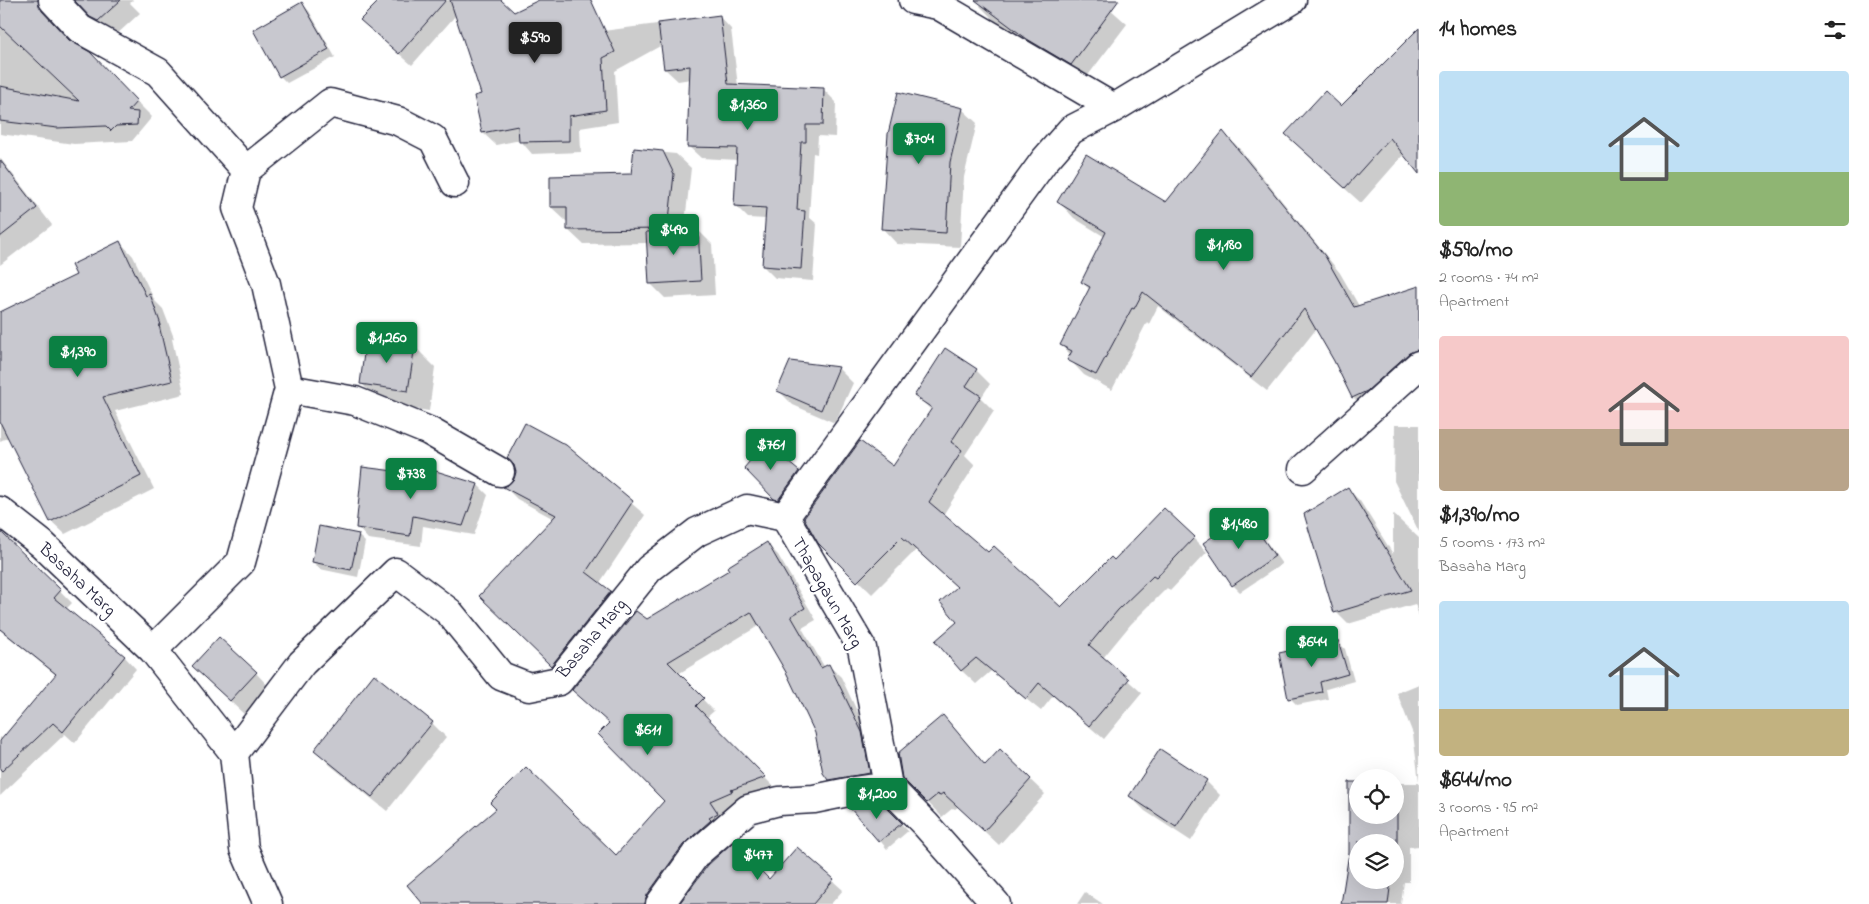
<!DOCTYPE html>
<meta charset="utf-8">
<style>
:root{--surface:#fff;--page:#f2f2f2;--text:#222;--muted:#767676;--accent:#0b8043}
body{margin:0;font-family:"Indie Flower",sans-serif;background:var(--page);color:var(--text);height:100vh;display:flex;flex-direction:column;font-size:19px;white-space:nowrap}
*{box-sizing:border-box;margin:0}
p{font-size:16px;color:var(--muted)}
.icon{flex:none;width:28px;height:28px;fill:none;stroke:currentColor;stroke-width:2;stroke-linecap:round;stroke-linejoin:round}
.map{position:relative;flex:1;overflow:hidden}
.drawer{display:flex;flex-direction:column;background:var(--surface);width:450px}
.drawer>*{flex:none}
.controls{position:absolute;left:1349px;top:769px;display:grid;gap:10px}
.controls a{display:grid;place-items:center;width:55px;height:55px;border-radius:50%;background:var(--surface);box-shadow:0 5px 20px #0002;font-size:25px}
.price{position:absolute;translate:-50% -42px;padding:0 11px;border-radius:5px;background:var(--accent);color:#fff;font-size:16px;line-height:32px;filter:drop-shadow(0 1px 2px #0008)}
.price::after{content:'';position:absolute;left:50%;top:30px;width:15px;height:11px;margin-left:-8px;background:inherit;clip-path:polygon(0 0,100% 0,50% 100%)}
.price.current{background:#222;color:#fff}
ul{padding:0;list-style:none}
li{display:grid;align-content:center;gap:10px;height:265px;padding:0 20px}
li span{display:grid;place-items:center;height:155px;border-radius:5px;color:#555}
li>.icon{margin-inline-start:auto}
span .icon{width:90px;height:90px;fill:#fffc;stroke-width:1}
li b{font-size:21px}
h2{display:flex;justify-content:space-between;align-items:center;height:60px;padding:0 20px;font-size:21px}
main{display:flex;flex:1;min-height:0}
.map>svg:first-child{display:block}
.shadow{fill:#0003;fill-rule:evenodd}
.building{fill:#c8c8cf;stroke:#22223b}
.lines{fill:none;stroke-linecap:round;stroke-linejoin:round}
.street-casing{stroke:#22223b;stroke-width:31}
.street{stroke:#fff;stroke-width:28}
.labels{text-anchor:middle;stroke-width:5;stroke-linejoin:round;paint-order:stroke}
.street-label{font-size:18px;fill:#22223b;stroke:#fff}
</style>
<main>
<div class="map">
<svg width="1419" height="904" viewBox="0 0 1419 904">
<rect width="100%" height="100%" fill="#fff"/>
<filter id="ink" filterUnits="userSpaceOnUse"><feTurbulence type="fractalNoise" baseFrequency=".02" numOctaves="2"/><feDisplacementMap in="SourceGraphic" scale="10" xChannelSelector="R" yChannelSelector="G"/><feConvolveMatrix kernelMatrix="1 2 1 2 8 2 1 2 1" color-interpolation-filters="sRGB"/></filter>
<g filter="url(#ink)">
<!-- shadow -->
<path class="shadow" d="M 0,0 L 133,0 L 130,3 L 140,13 L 115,36 L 107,32 L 75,1 L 65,0 L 53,12 L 53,21 L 57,28 L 70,42 L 105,70 L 152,117 L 132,141 L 74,144 L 0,134 Z
M 382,0 L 499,0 L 541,39 L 719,16 L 731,29 L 738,86 L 824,90 L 836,102 L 835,137 L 818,136 L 817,154 L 813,153 L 809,217 L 817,224 L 813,281 L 775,278 L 763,266 L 766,219 L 748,218 L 736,206 L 738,160 L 701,158 L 688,146 L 691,79 L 678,81 L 665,69 L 662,45 L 615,71 L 618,122 L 580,128 L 581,152 L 532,154 L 520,140 L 496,145 L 483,133 L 483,95 L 456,15 L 412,65 L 374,32 Z
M 984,0 L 1100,0 L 1127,24 L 1086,78 L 1023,42 L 994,20 L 980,6 Z
M 302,4 L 309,11 L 335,57 L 287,83 L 280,76 Z
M 1419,29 L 1419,172 L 1404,154 L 1361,203 L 1302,150 Z
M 962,109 L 977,123 L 964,177 L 960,247 L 897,244 L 883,229 Z
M 1224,133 L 1239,148 L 1340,273 L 1359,306 L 1419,287 L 1419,373 L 1368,413 L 1353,397 L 1317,328 L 1267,391 L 1158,306 L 1149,324 L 1147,322 L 1112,390 L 1084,375 L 1069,359 L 1071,355 L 1061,345 L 1090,290 L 1082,282 L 1105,237 L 1074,218 L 1059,202 L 1166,204 Z
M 635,150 L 676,154 L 691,168 L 684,231 L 698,230 L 712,244 L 715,295 L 665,298 L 651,284 L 648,243 L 583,244 L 568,230 L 568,221 L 566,221 L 551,207 L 632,176 Z
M 0,158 L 52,225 L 0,265 Z
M 120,242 L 133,256 L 155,301 L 163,309 L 174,338 L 172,339 L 184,394 L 115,411 L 154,489 L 65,534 L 51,521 L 9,437 L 0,441 L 0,313 L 78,275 Z
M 414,346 L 435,367 L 429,411 L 382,404 L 361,383 Z
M 838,368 L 853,383 L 835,423 L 793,405 L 778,390 Z
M 976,370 L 990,384 L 981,398 L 994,411 L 965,455 L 975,465 L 943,515 L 988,554 L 1061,609 L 1114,562 L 1164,509 L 1207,552 L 1170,591 L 1167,588 L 1131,624 L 1103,658 L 1142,693 L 1104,739 L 1053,696 L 1041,711 L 991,671 L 976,684 L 962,671 L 937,641 L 959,622 L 958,588 L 916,550 L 872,594 L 819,542 L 893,468 L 932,411 L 916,395 Z
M 1395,425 L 1419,425 L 1419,532 L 1394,481 Z
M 565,446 L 645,515 L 599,584 L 623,605 L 564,678 L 480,596 L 554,519 L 517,499 L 505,487 Z
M 745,468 L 798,472 L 813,487 L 790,513 Z
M 437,473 L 478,485 L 488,495 L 474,535 L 423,526 L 421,546 L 368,539 L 358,528 L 435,477 Z
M 1348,489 L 1360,501 L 1393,554 L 1393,514 L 1419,538 L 1419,616 L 1415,604 L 1348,624 L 1336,612 Z
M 1246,515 L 1253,523 L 1282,564 L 1240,592 L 1233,585 Z
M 0,532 L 12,542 L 72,603 L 66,609 L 125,657 L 136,669 L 75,743 L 65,734 L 0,796 L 0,737 L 3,739 L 56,675 L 0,630 Z
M 358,535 L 365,542 L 358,577 L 320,569 L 313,562 Z
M 767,544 L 778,555 L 816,620 L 802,628 L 825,668 L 829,666 L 841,677 L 873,745 L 881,784 L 841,791 L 829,779 L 816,732 L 788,673 L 760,625 L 678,674 L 714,711 L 706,718 L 776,789 L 721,813 L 729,825 L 660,904 L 425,904 L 616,857 L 666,801 L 610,724 L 646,621 L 731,571 Z
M 1337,641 L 1345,649 L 1354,681 L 1326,689 L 1328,699 L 1297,705 L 1290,698 Z
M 256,673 L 270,688 L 245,715 L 208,681 Z
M 1419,684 L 1419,782 L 1413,734 L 1397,693 Z
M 943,717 L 986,766 L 1000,751 L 1045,794 L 999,845 L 958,807 L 955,809 L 953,808 L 942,817 L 904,778 Z
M 432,723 L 446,737 L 387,811 L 330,765 L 316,750 Z
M 1206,781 L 1220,795 L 1191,841 L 1145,811 L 1130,796 Z
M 1395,783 L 1419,783 L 1419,846 L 1409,847 L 1409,882 L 1404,882 L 1401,904 L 1342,904 L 1358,815 L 1395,815 ZM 1358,842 L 1395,842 L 1395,880 L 1358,880 Z
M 882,804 L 908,831 L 887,849 L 853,808 Z
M 797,849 L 843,890 L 831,904 L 681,904 L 769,881 Z
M 1085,892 L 1103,904 L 1077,904 Z"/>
<!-- building -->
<path class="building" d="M 0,0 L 38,0 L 42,11 L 69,40 L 90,52 L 137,101 L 128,111 L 138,112 L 137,125 L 116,126 L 111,131 L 106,126 L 57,128 L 0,121 L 0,86 L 79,101 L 0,26 Z
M 74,0 L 121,0 L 98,21 L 90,17 Z
M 380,0 L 446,0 L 399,54 L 360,20 Z
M 450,0 L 501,0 L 514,12 L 539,0 L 591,0 L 615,52 L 603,58 L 606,110 L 569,116 L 569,141 L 519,142 L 518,126 L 482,133 L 474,96 L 481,94 Z
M 975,0 L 1119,0 L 1071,65 L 1027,39 Z
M 302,2 L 329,49 L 279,77 L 253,30 Z
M 720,15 L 728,84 L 824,88 L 823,125 L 806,125 L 806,142 L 801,142 L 797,210 L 805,211 L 801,269 L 762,266 L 766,208 L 734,206 L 737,148 L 687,147 L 690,66 L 664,69 L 658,23 Z
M 1419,28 L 1419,174 L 1390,138 L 1345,188 L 1285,134 L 1325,91 L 1341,106 Z
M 898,92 L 963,108 L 950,162 L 946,233 L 881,229 L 888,134 Z
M 1223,131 L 1325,256 L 1354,307 L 1419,286 L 1419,350 L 1409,353 L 1367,391 L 1352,398 L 1334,361 L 1304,309 L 1251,377 L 1143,292 L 1134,309 L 1132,308 L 1096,375 L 1067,360 L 1072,351 L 1060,345 L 1090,287 L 1081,282 L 1106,232 L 1057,202 L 1086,154 L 1166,202 Z
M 634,148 L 663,151 L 674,174 L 668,229 L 567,230 L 567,207 L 550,207 L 550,176 L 631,174 Z
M 0,160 L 37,208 L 0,237 Z
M 698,229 L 701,281 L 649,284 L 646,232 Z
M 120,241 L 146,296 L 150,294 L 161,325 L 159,325 L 172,381 L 103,397 L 141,476 L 50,522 L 0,422 L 0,312 L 76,275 L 71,265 Z
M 366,338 L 415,345 L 408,391 L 360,384 Z
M 945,348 L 977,369 L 966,386 L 981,396 L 951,442 L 962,450 L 929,502 L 988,552 L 994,546 L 1061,607 L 1111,557 L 1114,560 L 1164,508 L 1195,537 L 1156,578 L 1153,576 L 1118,610 L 1089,645 L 1129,679 L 1089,726 L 1039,683 L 1026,699 L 976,658 L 961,671 L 935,641 L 957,622 L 940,602 L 957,587 L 902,537 L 857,582 L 818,543 L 804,518 L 860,441 L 893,466 L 932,408 L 914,396 Z
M 790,361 L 839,367 L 821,410 L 777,391 Z
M 525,423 L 566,445 L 633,501 L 586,572 L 611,591 L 551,666 L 479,596 L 556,515 L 503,487 L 508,485 L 514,479 L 516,472 L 514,465 L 507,458 Z
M 765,443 L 799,471 L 778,500 L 774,499 L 744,468 Z
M 362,467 L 434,476 L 436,471 L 478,484 L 463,526 L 413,516 L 410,536 L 356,528 Z
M 1348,487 L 1411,590 L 1334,613 L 1304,514 Z
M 1246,514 L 1275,556 L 1232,586 L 1203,543 Z
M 319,526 L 359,534 L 351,570 L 312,562 Z
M 0,531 L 61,590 L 54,598 L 125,656 L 63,732 L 53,723 L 2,771 L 0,769 L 0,741 L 56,674 L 0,629 Z
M 767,542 L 805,608 L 791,616 L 821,668 L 829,664 L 862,732 L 870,773 L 828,780 L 823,773 L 815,733 L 787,674 L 751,612 L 668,662 L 704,698 L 696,706 L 766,777 L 731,790 L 733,791 L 710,801 L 718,813 L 709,818 L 711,820 L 683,845 L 647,895 L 645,904 L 423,904 L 407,885 L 496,809 L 490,803 L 526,767 L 616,855 L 664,801 L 598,734 L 609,723 L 572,690 L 636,611 L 647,619 L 729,570 L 727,567 Z
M 219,637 L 257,672 L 230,701 L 192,666 Z
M 1338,640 L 1348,674 L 1320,682 L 1322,692 L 1288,699 L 1279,653 Z
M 374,674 L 433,722 L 372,797 L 314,750 Z
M 943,715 L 985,765 L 1000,749 L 1031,779 L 984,831 L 943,793 L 939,796 L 938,794 L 927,803 L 902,778 L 898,753 Z
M 1160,749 L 1207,780 L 1176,827 L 1129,796 Z
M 1395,781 L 1397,781 L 1397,870 L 1395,870 L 1395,842 L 1358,842 L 1358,880 L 1391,880 L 1388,904 L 1341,904 L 1349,853 L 1349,782 L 1358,782 L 1358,815 L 1395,815 Z
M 882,803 L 902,823 L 879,842 L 850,808 Z
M 733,842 L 769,879 L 797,847 L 834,879 L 813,904 L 679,904 L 708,865 Z"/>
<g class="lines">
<!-- street casing -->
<g class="street-casing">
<path id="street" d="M 53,0 L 80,29 L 158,72 L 246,170 L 330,103 L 398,121 L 433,139 L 455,183
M 913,0 L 938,5 L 1114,108 L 1292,0
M 289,389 L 355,401 L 429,431 L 500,472
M 1303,469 L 1419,365
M 0,511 L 42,544 L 153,650 L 234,753 L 244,849 L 268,904
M 785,517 L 1044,161 L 1071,130 L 1114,108
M 153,650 L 241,562 L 289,389 L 266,284 L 237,208 L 246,170
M 234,753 L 302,663 L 396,572 L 449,612 L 501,676 L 529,687 L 559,681 L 649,569 L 697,532 L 747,509 L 785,517 L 862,648 L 888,786 L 926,825 L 996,904
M 660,904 L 696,854 L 748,809 L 779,801 L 814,799 L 853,791 L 888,786"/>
</g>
<!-- street -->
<use href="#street" class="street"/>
</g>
</g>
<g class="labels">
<!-- street labels -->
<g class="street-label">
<text transform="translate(78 579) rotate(43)" y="6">Basaha Marg</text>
<text transform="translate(828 592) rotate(60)" y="6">Thapagaun Marg</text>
<text transform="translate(591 638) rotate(-50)" y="6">Basaha Marg</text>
</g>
</g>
</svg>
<div class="controls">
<a><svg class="icon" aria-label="locate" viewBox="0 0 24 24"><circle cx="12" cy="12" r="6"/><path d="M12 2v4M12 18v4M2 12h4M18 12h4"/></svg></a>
<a><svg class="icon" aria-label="layers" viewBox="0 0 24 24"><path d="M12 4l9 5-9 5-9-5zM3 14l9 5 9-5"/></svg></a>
</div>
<b class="price current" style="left:535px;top:64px">$590</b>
<b class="price" style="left:748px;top:131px">$1,360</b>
<b class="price" style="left:919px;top:165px">$704</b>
<b class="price" style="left:674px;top:256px">$490</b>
<b class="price" style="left:1224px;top:271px">$1,180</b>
<b class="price" style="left:387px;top:364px">$1,260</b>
<b class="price" style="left:78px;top:378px">$1,390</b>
<b class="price" style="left:771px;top:471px">$761</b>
<b class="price" style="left:411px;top:500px">$738</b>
<b class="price" style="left:1239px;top:550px">$1,480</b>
<b class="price" style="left:1312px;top:668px">$644</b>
<b class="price" style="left:648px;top:756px">$611</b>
<b class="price" style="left:877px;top:820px">$1,200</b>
<b class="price" style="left:758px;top:881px">$477</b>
</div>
<section class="drawer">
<h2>14 homes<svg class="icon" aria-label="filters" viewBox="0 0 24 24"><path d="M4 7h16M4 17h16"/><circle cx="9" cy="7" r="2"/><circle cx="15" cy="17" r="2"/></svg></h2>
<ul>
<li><span style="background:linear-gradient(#bfe0f5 65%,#8fb573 0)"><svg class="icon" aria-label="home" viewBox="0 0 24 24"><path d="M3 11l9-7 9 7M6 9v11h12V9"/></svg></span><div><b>$590/mo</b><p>2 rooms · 74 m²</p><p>Apartment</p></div></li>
<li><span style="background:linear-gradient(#f6c9c9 60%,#b9a48a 0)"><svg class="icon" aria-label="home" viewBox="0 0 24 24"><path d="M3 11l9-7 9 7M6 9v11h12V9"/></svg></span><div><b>$1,390/mo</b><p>5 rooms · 173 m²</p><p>Basaha Marg</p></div></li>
<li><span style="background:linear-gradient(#bfe0f5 70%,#c2b280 0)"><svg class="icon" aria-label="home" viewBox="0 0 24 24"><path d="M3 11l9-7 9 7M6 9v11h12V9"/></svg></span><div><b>$644/mo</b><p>3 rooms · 95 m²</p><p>Apartment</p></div></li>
</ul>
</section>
</main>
